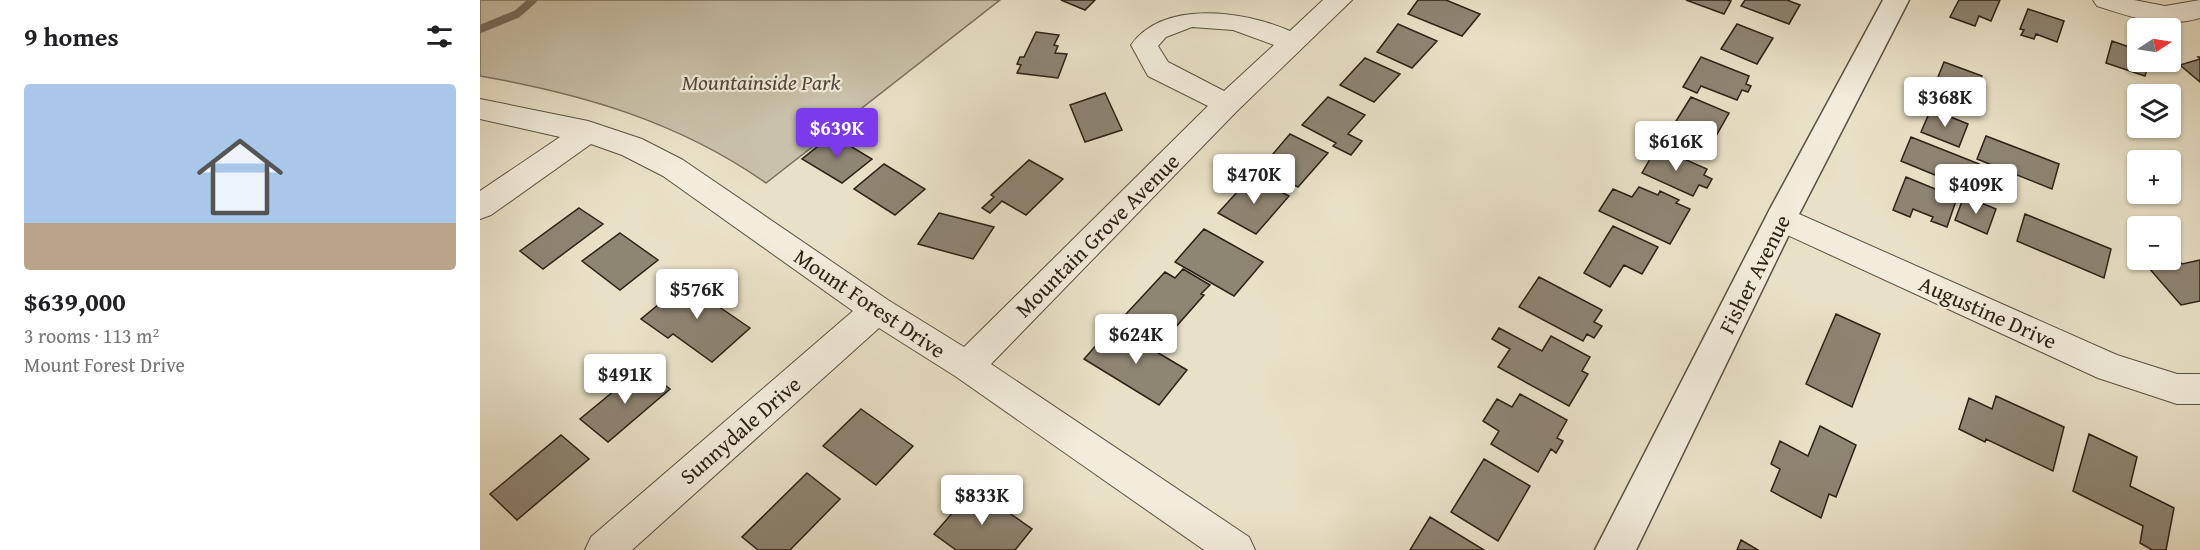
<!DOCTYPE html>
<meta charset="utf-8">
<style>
:root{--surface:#fff;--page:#f6f6f6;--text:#202124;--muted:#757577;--accent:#7c3aed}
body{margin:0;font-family:"Gentium Book Plus",serif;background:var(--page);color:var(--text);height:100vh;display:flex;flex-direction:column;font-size:22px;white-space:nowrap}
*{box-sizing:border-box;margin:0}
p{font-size:20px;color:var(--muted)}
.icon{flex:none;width:33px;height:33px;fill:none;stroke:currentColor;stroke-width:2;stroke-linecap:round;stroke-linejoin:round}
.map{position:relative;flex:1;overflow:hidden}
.sheet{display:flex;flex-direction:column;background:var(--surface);width:480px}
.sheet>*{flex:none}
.needle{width:39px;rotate:78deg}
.controls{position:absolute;left:1647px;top:18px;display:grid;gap:12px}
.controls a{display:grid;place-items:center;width:54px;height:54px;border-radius:6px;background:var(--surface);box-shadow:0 2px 4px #0004;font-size:30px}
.price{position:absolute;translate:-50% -51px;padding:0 14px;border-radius:6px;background:#fff;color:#222;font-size:20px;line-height:39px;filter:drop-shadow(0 2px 3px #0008)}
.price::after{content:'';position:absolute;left:50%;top:36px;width:18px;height:14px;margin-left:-9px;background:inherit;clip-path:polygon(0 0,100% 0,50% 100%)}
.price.current{background:var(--accent);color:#fff}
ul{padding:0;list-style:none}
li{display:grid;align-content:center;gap:12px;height:318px;padding:0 24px}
li span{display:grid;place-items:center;height:186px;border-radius:6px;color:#555}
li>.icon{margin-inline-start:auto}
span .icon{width:108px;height:108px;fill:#fffc;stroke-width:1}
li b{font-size:26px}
h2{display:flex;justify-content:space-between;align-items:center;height:72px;padding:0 24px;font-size:26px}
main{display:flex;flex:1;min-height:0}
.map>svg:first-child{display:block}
.green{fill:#c9c1a9;stroke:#7a7260;stroke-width:1.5}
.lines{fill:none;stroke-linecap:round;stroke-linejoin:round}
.stream{stroke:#776e5d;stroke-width:8}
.building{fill:#8e8573;stroke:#2c2217;stroke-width:1.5}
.minor-casing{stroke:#5b5243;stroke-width:2}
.tertiary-casing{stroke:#5b5243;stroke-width:3}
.minor{fill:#f1ecdb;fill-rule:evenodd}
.tertiary{fill:#f1ecdb;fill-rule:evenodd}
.labels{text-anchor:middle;stroke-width:4.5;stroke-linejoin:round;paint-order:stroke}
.park-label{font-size:22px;font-style:italic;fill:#534a3c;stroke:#f1ecdb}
.street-label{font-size:22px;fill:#2c2217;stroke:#f1ecdb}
</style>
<main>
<section class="sheet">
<h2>9 homes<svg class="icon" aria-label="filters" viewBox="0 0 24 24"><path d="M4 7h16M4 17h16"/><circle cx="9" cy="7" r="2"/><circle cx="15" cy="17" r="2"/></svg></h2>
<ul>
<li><span style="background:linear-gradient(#a9c7e8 75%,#b9a48a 0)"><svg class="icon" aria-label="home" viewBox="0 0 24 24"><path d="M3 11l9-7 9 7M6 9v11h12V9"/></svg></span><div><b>$639,000</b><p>3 rooms · 113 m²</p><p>Mount Forest Drive</p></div></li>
</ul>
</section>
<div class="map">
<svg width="1720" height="550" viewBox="0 0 1720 550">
<rect width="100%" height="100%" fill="#e9e1c7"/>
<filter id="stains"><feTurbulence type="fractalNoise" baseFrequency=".00333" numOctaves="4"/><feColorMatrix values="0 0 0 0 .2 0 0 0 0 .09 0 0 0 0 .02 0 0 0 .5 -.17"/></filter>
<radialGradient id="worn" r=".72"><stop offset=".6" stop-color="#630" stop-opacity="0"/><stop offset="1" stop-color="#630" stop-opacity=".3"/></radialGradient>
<!-- green -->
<path class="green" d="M 0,0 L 520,0 L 286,183 C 199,122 103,94 0,76 Z"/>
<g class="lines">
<!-- stream -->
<path class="stream" d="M 0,29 L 37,14 L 53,0"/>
</g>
<!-- building -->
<path class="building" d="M 581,0 L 615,0 L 605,10 Z
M 938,0 L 966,0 L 1000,14 L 982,36 L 928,14 Z
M 1206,0 L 1247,0 L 1251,1 L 1244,14 Z
M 1265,0 L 1307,0 L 1320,5 L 1309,24 L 1261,6 Z
M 1479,0 L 1520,0 L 1511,21 L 1499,16 L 1495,26 L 1470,17 Z
M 1548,9 L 1584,21 L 1577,42 L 1556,34 L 1554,39 L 1541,35 L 1544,30 L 1540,29 Z
M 918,24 L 957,41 L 932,68 L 897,52 Z
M 1257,24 L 1293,38 L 1277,64 L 1241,49 Z
M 556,32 L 579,35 L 574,45 L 578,46 L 575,53 L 587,54 L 578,78 L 537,73 L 541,65 L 537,64 L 540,57 L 544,57 Z
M 1632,41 L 1658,50 L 1658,62 L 1669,62 L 1665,76 L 1626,63 Z
M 1221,57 L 1269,76 L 1266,84 L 1271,86 L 1268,92 L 1262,90 L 1257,100 L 1221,86 L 1217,93 L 1203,87 Z
M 1718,57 L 1720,57 L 1720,82 L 1700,65 L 1720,59 Z
M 885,58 L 920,74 L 894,102 L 860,85 Z
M 1464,62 L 1502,76 L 1494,97 L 1456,82 Z
M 625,93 L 642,130 L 605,142 L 590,105 Z
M 848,97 L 885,115 L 868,134 L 882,141 L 871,155 L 853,146 L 856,143 L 822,125 Z
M 1211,97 L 1249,113 L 1232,143 L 1193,126 Z
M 1451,109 L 1488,124 L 1479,147 L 1441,132 Z
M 810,134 L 848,153 L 818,187 L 781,168 Z
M 352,135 L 392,159 L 362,183 L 322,159 Z
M 1506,136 L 1579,164 L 1572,189 L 1497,159 Z
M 1431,137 L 1499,164 L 1489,189 L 1421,161 Z
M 1177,147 L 1227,169 L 1224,175 L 1232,179 L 1227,188 L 1219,185 L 1213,196 L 1162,173 Z
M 549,160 L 583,179 L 546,215 L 522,201 L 510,213 L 502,208 L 514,197 L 511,195 Z
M 404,164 L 445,189 L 415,215 L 374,189 Z
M 771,177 L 809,196 L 776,234 L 738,213 Z
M 1426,177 L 1477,198 L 1467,227 L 1451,221 L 1453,217 L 1433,209 L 1430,217 L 1413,210 Z
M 1159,187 L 1178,195 L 1180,191 L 1199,200 L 1196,203 L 1210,209 L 1190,244 L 1119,211 L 1133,189 L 1152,197 Z
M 1484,196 L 1516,209 L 1507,234 L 1475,220 Z
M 99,208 L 123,224 L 63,269 L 40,251 Z
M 459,213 L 514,227 L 493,259 L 438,244 Z
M 1545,214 L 1631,249 L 1624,278 L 1537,241 Z
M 1133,226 L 1178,247 L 1162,274 L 1144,265 L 1130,287 L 1104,273 Z
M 724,229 L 783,262 L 754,296 L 695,262 Z
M 140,233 L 178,260 L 140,290 L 102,261 Z
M 1691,252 L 1702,264 L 1720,260 L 1720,301 L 1701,305 L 1662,260 L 1690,260 Z
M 703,269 L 730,285 L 721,294 L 724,295 L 686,338 L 646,314 L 685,272 L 695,278 Z
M 1059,277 L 1122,310 L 1114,322 L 1122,326 L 1114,338 L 1107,334 L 1103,341 L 1039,307 Z
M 211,278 L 238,296 L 232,302 L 270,328 L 232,362 L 193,334 L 188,338 L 161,319 Z
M 1356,314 L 1400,334 L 1372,407 L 1326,384 Z
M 633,326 L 707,370 L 679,405 L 604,359 Z
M 1019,328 L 1062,351 L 1071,336 L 1110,357 L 1102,371 L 1108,374 L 1089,406 L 1018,367 L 1030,349 L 1012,339 Z
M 162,368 L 190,389 L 128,442 L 100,419 Z
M 1040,394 L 1087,420 L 1077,438 L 1083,441 L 1076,453 L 1071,449 L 1058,472 L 1011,444 L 1019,431 L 1003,421 L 1017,399 L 1032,407 Z
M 1516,396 L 1584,427 L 1573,471 L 1506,439 L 1505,442 L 1479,429 L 1489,398 L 1512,409 Z
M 381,409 L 433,446 L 396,485 L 343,446 Z
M 1340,426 L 1376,445 L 1356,497 L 1349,494 L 1341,518 L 1291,491 L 1300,469 L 1291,464 L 1300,441 L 1328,456 Z
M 1609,434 L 1657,457 L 1650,486 L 1694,508 L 1686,550 L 1672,550 L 1660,543 L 1663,526 L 1593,491 Z
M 81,435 L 109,459 L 37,520 L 10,494 Z
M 1004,459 L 1050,486 L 1018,541 L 971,512 Z
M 327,473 L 360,499 L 310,550 L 278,550 L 262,537 Z
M 494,488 L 552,529 L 535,550 L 476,550 L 454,534 Z
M 950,517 L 1004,550 L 930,550 Z
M 1261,540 L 1278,550 L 1257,550 Z"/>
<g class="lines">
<!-- minor casing -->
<g class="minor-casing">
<path id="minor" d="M 843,0 L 872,0 L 757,111 L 511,364 L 769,537 L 775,550 L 724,550 L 475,376 L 399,328 L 152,550 L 105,550 L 111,537 L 373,311 L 183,176 L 142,155 L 111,144 L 11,215 L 0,219 L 0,191 L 80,137 L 0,119 L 0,99 L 108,121 L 162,139 L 203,160 L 408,300 L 484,347 L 728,106 L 668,76 L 651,45 C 683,0 762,10 810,31 ZM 712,27 L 753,30 L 794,45 L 744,91 L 688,62 L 678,46 L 686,37 Z
M 1613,0 L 1654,0 L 1685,6 L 1720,0 L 1720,18 C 1685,29 1651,17 1617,6 Z
M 1301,206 L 1637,355 L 1697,374 L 1720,374 L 1720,404 L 1697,404 L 1618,378 L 1290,227 L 1286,218 L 1290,209 Z"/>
</g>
<!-- tertiary casing -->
<g class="tertiary-casing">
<path id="tertiary" d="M 1403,0 L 1429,0 L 1317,218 L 1156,550 L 1115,550 L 1290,209 Z"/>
</g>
<!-- minor -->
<use href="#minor" class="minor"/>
<!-- tertiary -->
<use href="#tertiary" class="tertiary"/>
</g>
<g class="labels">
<!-- park labels -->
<g class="park-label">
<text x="281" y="90">Mountainside Park</text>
</g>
<!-- street labels -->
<g class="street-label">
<text transform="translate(617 235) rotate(-45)" y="8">Mountain Grove Avenue</text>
<text transform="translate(1274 274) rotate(-63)" y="8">Fisher Avenue</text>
<text transform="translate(390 303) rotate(34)" y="8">Mount Forest Drive</text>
<text transform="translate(1508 312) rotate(24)" y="8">Augustine Drive</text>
<text transform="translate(260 430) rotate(-41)" y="8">Sunnydale Drive</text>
</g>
</g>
<rect width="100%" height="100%" filter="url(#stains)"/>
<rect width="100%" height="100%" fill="url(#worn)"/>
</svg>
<div class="controls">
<a><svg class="needle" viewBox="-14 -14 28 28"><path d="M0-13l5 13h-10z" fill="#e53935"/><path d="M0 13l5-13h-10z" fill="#757577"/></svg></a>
<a><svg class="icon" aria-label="layers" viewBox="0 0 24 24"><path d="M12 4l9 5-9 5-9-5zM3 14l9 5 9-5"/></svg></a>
<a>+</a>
<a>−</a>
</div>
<b class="price" style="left:1465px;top:128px">$368K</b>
<b class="price current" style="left:357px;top:159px">$639K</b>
<b class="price" style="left:1196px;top:172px">$616K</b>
<b class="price" style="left:774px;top:205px">$470K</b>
<b class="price" style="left:1496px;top:215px">$409K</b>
<b class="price" style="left:217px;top:320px">$576K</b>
<b class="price" style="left:656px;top:365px">$624K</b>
<b class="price" style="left:145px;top:405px">$491K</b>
<b class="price" style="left:502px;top:526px">$833K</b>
</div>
</main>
